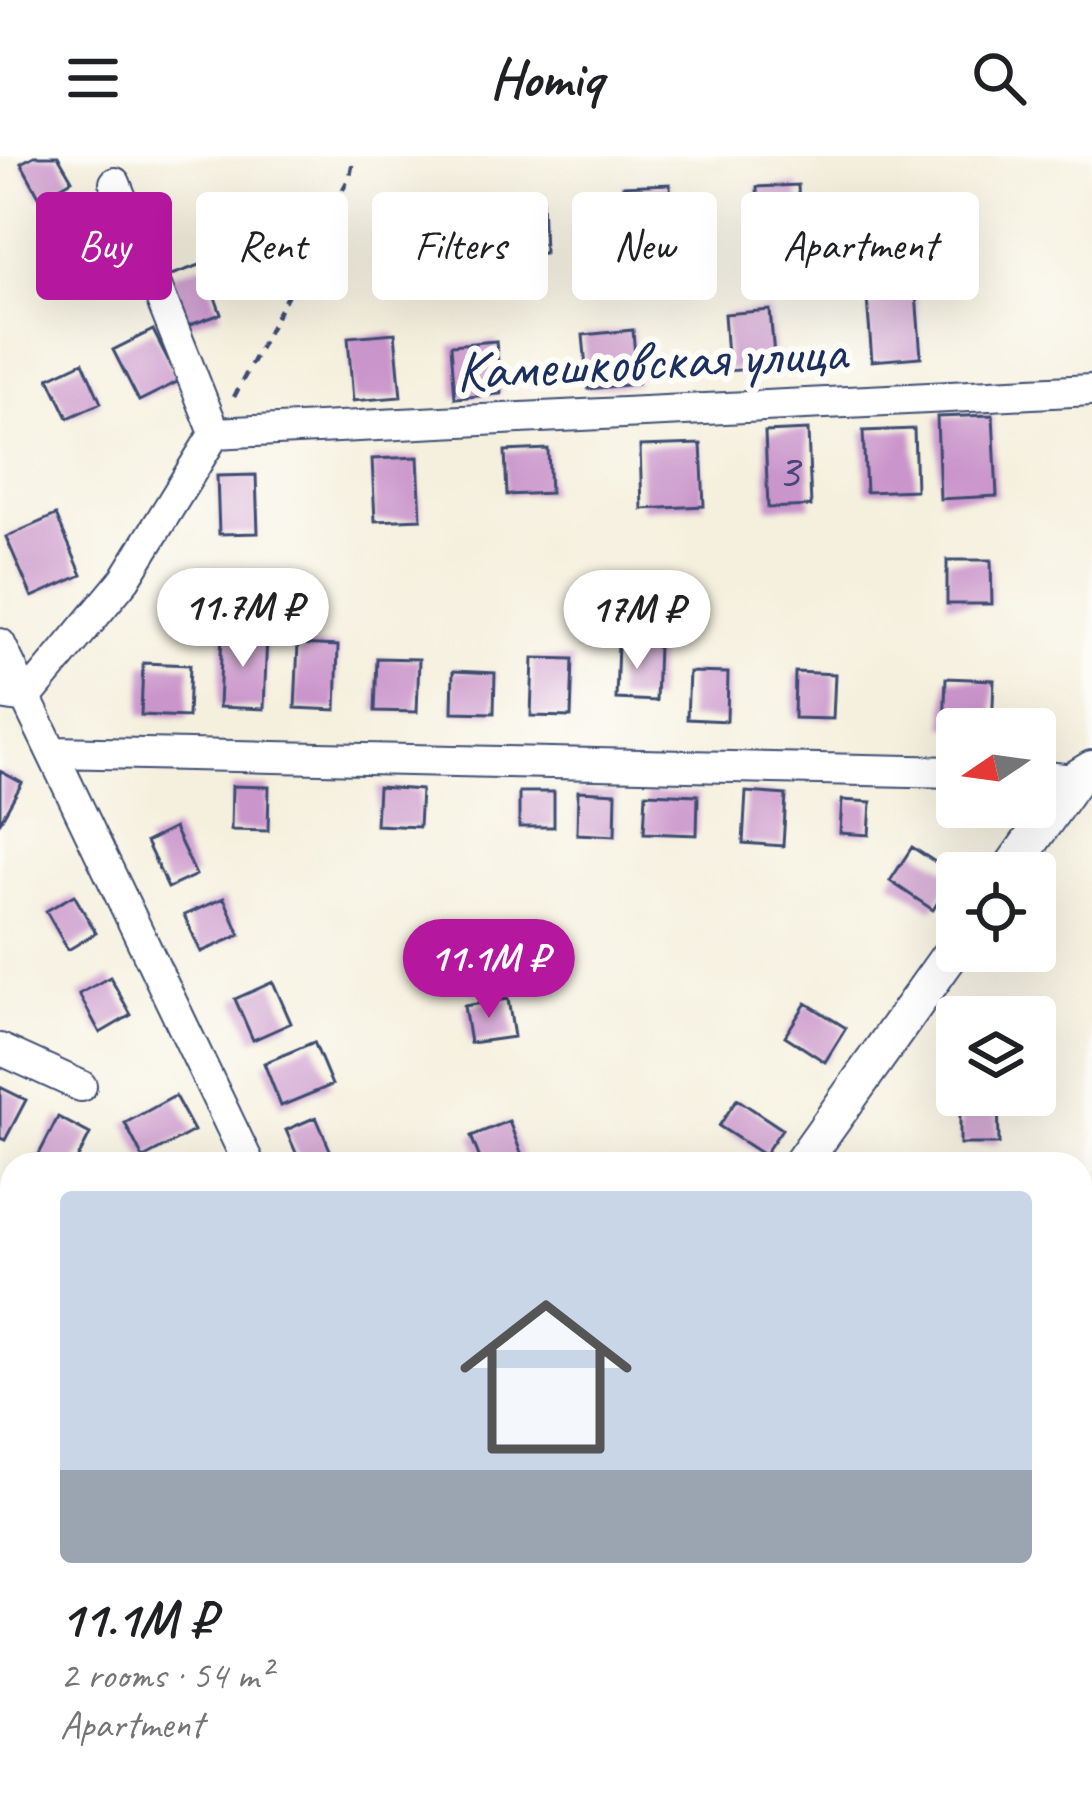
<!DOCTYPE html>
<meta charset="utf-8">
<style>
:root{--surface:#fff;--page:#f2f2f2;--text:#202124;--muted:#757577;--accent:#b5179e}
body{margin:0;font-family:Caveat,sans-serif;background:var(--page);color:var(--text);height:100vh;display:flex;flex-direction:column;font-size:45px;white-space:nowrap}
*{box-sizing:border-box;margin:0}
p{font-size:39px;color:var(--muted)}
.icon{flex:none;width:66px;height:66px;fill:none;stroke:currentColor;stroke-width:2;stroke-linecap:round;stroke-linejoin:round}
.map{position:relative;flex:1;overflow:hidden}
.sheet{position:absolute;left:0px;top:996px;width:1092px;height:663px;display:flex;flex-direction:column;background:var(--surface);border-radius:36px 36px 0 0;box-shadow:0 12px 48px #0002}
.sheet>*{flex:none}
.guide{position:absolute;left:36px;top:36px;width:1020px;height:108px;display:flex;gap:24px}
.needle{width:78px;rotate:257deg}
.fabs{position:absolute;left:936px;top:552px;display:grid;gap:24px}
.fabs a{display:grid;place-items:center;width:120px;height:120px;border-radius:12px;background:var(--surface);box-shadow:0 12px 48px #0002;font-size:60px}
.price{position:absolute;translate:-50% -102px;padding:0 27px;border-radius:42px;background:#fff;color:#222;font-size:39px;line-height:78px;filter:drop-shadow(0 3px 6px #0008)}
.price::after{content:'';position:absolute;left:50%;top:72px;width:36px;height:27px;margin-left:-18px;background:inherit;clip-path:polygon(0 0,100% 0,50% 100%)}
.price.current{background:var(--accent);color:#fff}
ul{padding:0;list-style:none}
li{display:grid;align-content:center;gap:24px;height:636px;padding:0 60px}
li span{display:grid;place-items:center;height:372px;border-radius:12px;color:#555}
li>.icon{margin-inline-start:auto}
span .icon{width:216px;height:216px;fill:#fffc;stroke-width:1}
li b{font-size:51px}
.pill{padding:0 42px;border-radius:12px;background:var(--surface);box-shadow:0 12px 48px #0002;font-size:42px;line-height:108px}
.pill.current{background:var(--accent);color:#fff}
header{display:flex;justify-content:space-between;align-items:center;height:156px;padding:0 60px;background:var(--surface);font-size:54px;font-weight:800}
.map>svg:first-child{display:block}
.built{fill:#dbd6f7}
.building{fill:#ca95cb}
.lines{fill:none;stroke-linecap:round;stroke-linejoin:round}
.minor-casing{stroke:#3c4c71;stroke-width:34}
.major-casing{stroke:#3c4c71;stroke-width:40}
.path{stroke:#3c4c71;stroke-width:4.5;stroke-dasharray:9 9;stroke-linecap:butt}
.minor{stroke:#fff;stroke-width:30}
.major{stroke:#fff;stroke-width:36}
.labels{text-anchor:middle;stroke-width:12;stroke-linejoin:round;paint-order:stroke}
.number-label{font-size:51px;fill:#474879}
.street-label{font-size:57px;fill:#1b2f5e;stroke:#fdfcf7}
</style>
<header><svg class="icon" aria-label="menu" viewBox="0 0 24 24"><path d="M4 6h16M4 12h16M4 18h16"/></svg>Homiq<svg class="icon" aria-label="search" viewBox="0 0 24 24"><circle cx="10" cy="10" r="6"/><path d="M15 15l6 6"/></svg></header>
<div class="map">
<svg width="1092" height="1658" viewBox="0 0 1092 1658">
<rect width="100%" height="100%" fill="#fdfcf7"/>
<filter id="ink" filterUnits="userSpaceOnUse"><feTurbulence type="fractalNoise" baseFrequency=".00833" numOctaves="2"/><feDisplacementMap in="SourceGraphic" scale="24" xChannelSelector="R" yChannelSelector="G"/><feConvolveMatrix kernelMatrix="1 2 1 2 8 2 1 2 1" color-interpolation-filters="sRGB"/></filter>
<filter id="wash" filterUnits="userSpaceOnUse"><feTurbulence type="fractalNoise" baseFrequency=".004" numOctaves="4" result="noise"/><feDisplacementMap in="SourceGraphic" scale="48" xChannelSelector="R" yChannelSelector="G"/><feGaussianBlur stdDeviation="2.7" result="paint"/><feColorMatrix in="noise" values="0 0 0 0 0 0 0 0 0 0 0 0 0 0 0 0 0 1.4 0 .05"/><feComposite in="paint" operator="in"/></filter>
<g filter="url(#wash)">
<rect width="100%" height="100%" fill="#f5f0de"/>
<!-- built -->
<path class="built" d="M 578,1647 L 788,1647 L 788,1658 L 579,1658 Z"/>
<g id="blocks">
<!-- building -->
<path class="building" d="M 34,0 L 58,0 L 72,24 L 40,42 L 21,7 Z
M 670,28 L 672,87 L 625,89 L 623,30 Z
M 798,29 L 800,78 L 759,79 L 757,31 Z
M 542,41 L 544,97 L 502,99 L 500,42 Z
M 450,42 L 452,99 L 409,101 L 407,43 Z
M 907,51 L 909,109 L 868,110 L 865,52 Z
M 203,108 L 221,158 L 187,170 L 168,120 Z
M 916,138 L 921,201 L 872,205 L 867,142 Z
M 770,154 L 775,211 L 728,215 L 724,158 Z
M 153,174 L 179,225 L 139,245 L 113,194 Z
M 633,174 L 637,228 L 588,233 L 583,179 Z
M 395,177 L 401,241 L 353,245 L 348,181 Z
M 496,185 L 501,238 L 455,242 L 451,189 Z
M 83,206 L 101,247 L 68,262 L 49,222 Z
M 993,259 L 997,340 L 940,343 L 937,261 Z
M 914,273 L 916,334 L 866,336 L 863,275 Z
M 808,274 L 811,350 L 768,352 L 765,276 Z
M 701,288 L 704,350 L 642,353 L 640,290 Z
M 548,293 L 550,337 L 507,339 L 505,295 Z
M 418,301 L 421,363 L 375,365 L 372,303 Z
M 256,319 L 258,377 L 219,378 L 217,320 Z
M 56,359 L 82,419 L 32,441 L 6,381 Z
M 947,404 L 991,404 L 992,448 L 947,448 Z
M 222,476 L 267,478 L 264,553 L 219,551 Z
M 298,488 L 338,490 L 336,554 L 295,552 Z
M 618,488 L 658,489 L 656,545 L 616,543 Z
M 377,502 L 419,503 L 417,556 L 375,555 Z
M 533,502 L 573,503 L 571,561 L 531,560 Z
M 143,507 L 190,509 L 188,561 L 141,559 Z
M 453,515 L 495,517 L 494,557 L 452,556 Z
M 689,516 L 728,517 L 727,565 L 687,563 Z
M 795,516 L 835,518 L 833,563 L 794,562 Z
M 946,522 L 994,524 L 992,573 L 944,571 Z
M 0,615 L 22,627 L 0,666 Z
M 232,630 L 269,631 L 268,675 L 231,674 Z
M 378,631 L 421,634 L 419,671 L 376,669 Z
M 578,635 L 616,637 L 615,680 L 577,678 Z
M 519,636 L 554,636 L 554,671 L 519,671 Z
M 746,636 L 786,639 L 783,690 L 743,687 Z
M 646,637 L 698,639 L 697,679 L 644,677 Z
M 842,644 L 871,646 L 869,679 L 840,677 Z
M 174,672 L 196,719 L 168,732 L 146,686 Z
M 912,691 L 955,719 L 933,754 L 890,725 Z
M 74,739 L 96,777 L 68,794 L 46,755 Z
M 224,742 L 240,779 L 201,796 L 184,759 Z
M 110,821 L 131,859 L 100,877 L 79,838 Z
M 273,826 L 291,867 L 253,884 L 235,843 Z
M 508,843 L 514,881 L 470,887 L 464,850 Z
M 806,847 L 846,872 L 825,906 L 785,880 Z
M 314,886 L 332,929 L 281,950 L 264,907 Z
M 0,931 L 26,944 L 5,984 L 0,982 Z
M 960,939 L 998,939 L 999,988 L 960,988 Z
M 175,940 L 194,975 L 143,1002 L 125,967 Z
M 737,943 L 782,973 L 764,999 L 719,970 Z
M 58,961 L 90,978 L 75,1008 L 34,1008 Z
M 316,961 L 336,1008 L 301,1008 L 286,974 Z
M 509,965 L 525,1008 L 482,1008 L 471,980 Z
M 9,1330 L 12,1332 L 12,1390 L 0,1384 L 0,1346 Z
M 100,1647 L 142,1647 L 136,1658 L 101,1658 L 95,1655 Z
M 198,1647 L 223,1647 L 243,1658 L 193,1658 Z
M 295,1647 L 315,1647 L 336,1658 L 289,1658 Z
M 385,1647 L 436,1647 L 437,1655 L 386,1658 Z"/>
</g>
</g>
<g filter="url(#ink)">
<use href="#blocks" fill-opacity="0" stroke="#3c4c71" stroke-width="3"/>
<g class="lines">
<!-- minor casing -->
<g class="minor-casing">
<path id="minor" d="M 115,27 L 215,277
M 215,277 L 1092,234
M 0,488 L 249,1008
M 0,538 L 26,542 L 125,423 L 215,277
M 54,596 L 957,616
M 1035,620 L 1074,624
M 0,893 L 81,930
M 0,1229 L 12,1235
M 1080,1503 L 1092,1503
M 0,1642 L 29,1658"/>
</g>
<!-- major casing -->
<g class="major-casing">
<path id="major" d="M 1008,717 L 1074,624 L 1092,613
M 801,1008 L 957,789
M 491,1647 L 492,1658"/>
</g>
<!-- path -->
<path class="path" d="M 234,241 L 350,20 L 354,0"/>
<!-- minor -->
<use href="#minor" class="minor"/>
<!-- major -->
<use href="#major" class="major"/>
</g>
</g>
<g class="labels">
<!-- number labels -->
<g class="number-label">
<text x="788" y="331">3</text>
</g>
<!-- street labels -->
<g class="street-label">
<text transform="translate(651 204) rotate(-3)" y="20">Камешковская улица</text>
</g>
</g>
</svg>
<div class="fabs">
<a><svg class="needle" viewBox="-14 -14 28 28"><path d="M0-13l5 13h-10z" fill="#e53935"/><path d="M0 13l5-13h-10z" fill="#757577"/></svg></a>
<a><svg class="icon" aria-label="locate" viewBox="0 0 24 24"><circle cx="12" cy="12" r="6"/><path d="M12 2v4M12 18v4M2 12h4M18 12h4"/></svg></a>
<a><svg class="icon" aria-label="layers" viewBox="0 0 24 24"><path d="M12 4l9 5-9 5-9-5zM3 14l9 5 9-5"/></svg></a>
</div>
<b class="price" style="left:243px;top:514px">11.7M ₽</b>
<b class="price" style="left:637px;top:516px">17M ₽</b>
<b class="price current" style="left:489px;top:865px">11.1M ₽</b>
<div class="guide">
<a class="pill current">Buy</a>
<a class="pill">Rent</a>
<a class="pill">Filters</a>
<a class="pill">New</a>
<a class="pill">Apartment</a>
</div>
<section class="sheet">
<ul>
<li><span style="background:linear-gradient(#c9d6e8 75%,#9aa5b1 0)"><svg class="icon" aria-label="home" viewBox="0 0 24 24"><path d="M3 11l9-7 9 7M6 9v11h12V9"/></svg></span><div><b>11.1M ₽</b><p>2 rooms · 54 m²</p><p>Apartment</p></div></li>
</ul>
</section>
</div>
